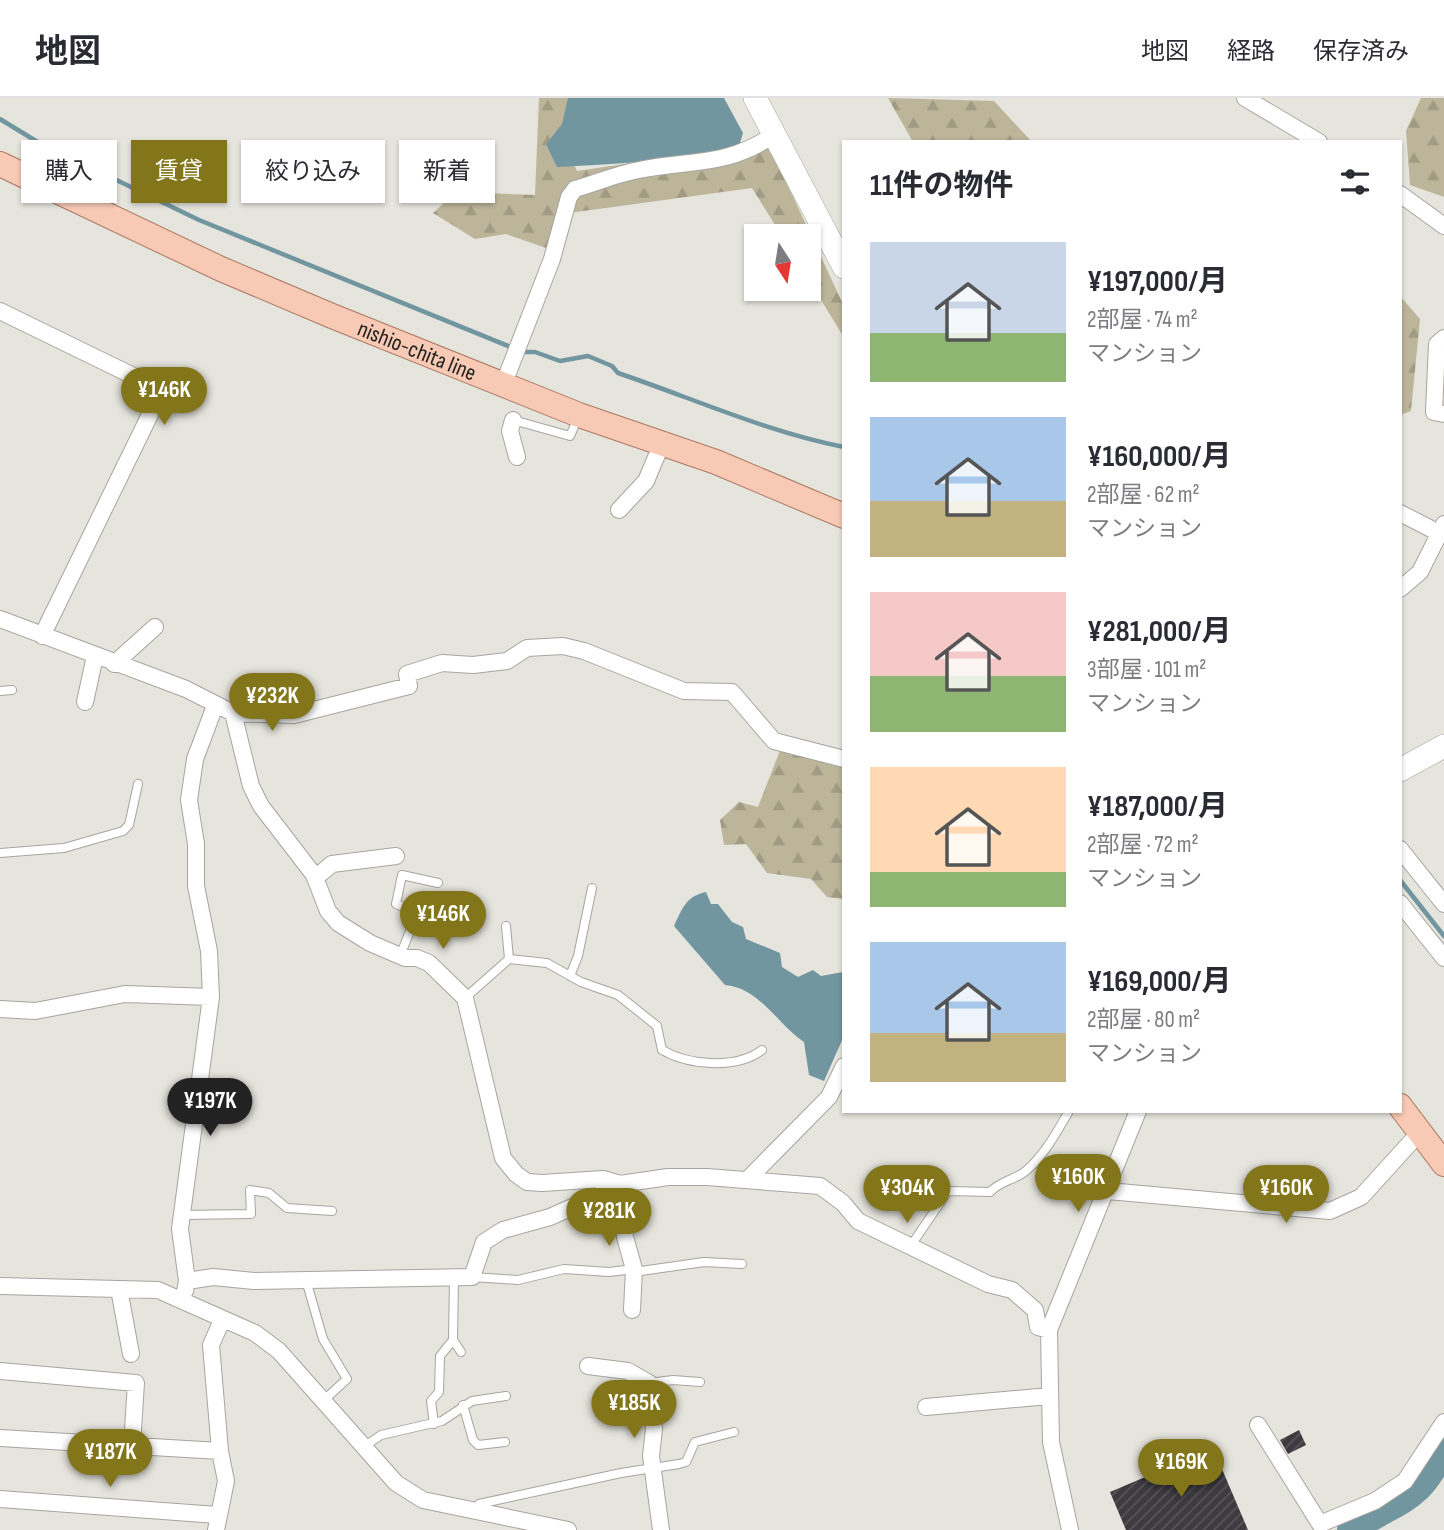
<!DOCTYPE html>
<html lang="ja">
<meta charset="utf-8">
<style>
:root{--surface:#fff;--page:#f7f7f7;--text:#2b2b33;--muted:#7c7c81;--line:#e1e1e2;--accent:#83761a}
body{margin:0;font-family:"Sofia Sans Condensed","Noto Sans JP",sans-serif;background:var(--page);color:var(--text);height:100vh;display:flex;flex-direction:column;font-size:26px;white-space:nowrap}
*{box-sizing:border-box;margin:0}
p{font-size:23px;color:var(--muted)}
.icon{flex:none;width:38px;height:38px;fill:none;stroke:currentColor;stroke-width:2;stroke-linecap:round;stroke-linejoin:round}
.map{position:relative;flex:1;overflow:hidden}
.drawer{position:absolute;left:842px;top:42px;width:560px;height:973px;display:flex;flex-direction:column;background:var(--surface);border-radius:0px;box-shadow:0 2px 5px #0004}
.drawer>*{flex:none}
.banner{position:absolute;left:21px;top:42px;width:665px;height:63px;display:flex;gap:14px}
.needle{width:46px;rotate:168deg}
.controls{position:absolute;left:744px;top:126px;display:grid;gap:14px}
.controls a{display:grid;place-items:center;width:77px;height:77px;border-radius:0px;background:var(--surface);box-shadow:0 2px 5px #0004;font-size:35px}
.price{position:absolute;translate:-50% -60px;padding:0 16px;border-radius:24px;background:var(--accent);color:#fff;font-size:23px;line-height:46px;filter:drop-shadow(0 2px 4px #0008)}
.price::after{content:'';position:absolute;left:50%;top:42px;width:21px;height:16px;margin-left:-10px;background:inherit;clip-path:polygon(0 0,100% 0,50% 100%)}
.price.on{background:#222;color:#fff}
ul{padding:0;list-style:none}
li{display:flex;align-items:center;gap:21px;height:175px;padding:0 28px}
li span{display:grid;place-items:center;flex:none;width:196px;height:140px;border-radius:0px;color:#555}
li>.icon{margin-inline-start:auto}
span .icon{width:84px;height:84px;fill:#fffc;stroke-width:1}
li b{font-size:30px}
h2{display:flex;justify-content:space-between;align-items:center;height:84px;padding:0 28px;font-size:30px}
.chip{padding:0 24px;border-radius:0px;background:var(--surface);box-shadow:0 2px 5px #0004;font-size:24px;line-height:63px}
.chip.on{background:var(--accent);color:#fff}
header{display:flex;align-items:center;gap:42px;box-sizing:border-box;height:98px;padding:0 35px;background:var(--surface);border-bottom:2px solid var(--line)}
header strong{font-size:33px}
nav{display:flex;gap:38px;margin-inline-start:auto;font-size:24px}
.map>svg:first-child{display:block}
.forest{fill:url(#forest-firs)}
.water{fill:#7296a0}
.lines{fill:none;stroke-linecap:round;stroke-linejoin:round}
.stream{stroke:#7296a0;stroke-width:4.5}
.river{stroke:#7296a0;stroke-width:28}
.building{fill:url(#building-hatch)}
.lane-casing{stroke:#a6a59f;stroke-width:10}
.street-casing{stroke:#a6a59f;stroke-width:18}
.secondary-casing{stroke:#a6a59f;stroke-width:24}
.primary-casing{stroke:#ab7961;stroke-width:26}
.lane{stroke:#fff;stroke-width:8}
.street{stroke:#fff;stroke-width:16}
.secondary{stroke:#fff;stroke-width:23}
.primary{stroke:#f8cab5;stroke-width:24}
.labels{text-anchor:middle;stroke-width:7;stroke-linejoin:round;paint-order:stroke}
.street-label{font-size:23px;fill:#232320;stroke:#fff}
</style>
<header>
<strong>地図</strong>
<nav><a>地図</a><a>経路</a><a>保存済み</a></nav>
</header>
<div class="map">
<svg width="1444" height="1432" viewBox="0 0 1444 1432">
<defs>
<pattern id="forest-firs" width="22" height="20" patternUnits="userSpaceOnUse" patternTransform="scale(1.75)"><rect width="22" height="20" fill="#bcb59a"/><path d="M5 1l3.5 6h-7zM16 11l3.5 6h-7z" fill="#a19b84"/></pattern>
<pattern id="building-hatch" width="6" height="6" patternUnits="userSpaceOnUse" patternTransform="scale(1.75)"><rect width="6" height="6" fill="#3d3b40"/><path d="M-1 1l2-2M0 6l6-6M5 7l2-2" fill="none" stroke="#575559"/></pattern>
</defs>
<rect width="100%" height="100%" fill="#e5e4dd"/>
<!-- forest -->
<path class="forest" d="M 539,0 L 579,0 L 568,52 L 577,73 L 768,45 L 843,206 L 843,238 L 809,182 L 808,138 L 782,138 L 752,90 L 569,115 L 552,152 L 506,136 L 475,141 L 433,115 L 456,94 L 535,97 Z
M 888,0 L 994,3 L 1032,44 L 913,44 Z
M 1421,0 L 1444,0 L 1444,99 L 1410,87 L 1406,33 Z
M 1400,198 L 1420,221 L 1411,313 L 1400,317 Z
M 781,650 L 843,657 L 843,801 L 827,799 L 811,781 L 767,775 L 746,746 L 724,747 L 720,722 L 739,704 L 758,709 Z"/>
<!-- water -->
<path class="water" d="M 568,0 L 724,0 L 743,35 L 739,48 C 680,63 618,66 557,69 L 546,46 L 562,26 Z
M 706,794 L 711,806 L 718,806 L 732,824 L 743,829 L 746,841 L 780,855 L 782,869 L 798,879 L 813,872 L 821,878 L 843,874 L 843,940 L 824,983 L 809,977 L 804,944 C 778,927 760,890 725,887 L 674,828 C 682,811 686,798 706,794 Z"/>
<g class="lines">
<!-- stream -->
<path class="stream" d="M 0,21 L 36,43 L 199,122 L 513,250
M 521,254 L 535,254 L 560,263 L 588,258 L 612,268 L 618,275 C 692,300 767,334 844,349
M 1400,782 L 1444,838"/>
<!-- river -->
<path class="river" d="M 1351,1432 C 1397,1400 1420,1406 1444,1347"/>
</g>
<!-- building -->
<path class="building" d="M 1299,1332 L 1306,1347 L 1288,1356 L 1280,1342 Z
M 1213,1350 L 1248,1432 L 1126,1432 L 1110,1394 Z"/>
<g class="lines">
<!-- lane casing -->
<g class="lane-casing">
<path id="lane" d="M 513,322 L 570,338 L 578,320
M 0,593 L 12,592
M 0,755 L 64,750 L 123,733 L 129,727 L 138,686
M 400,858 L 414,823 L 412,813 L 396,806 L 402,777 L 438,785
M 509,861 L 547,865 L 581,884 L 618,897 L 657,928 L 662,952 C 688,967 736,972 762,952
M 570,878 L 578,858 L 592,790
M 465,900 L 509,861 L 506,828
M 182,1117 L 251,1116 L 250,1092 L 269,1095 L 287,1110 L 332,1113
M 910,1149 L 948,1093 L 990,1094 C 1001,1082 1016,1082 1027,1072 C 1045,1056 1057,1034 1069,1013
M 634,1174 L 704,1164 L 742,1166
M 454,1179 L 453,1242 L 461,1254
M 472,1179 L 518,1182 L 564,1171 L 609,1174 L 634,1171
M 306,1182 L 323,1241 L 347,1281 L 324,1302
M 649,1285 L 673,1282 L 700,1284
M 463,1307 L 473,1342 L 478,1347 L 505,1344
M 434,1326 L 431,1303 L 439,1294 L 440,1258 L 453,1242
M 365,1348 L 381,1337 L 442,1323 L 472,1303 L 506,1298
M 475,1412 L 479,1406 L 621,1375 L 679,1366 L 686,1364 L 695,1344 L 734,1334"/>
</g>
<!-- street casing -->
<g class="street-casing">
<path id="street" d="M 1245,0 L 1319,44
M 1400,96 L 1444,128
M 0,213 L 162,292 L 42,538
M 1444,240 L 1437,246 L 1434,314 L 1444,316
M 504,285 L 552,161 L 569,99 L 575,91 C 596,85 617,76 639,72 C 692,61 725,70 775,36
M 513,322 L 510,333 L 517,359
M 619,412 L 646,383 L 662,345
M 1400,415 L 1439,435
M 1400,491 L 1420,474 L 1444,426
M 0,521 L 186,591 L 233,615 L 294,617 L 409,588 L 407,576 L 442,565 L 473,567 L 507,563 L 527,550 L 563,548 L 584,553 L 684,593 L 732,594 L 774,643 L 844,661
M 114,566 L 155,529
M 85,604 L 95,558
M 233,615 L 251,688 L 261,708 L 314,777 L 328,813 L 338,825 L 370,845 L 405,860 L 417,860 L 429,865 L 465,900 L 503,1060 L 516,1076 L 527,1084 L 542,1085 L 603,1081 L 620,1086 L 668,1079 L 707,1079 L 820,1088 L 843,1105 L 858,1123 L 988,1186 L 1012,1192 L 1035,1212 L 1038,1229 L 1049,1232
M 1400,751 L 1444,806
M 315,780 L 332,766 L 396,758
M 1400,805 L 1444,860
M 0,911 L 35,913 L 125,896 L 211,899
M 749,1080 L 829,999 L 844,968
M 620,1086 L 625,1139 L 634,1171 L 632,1212
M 1108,1093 L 1330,1113 L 1361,1099 L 1420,1034
M 187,1183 L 180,1131 L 211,899 L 209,853 L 196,788 L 196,746 L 189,702 L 195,661 L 215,608
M 0,1188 L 158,1192 L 255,1235 L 279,1253 L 396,1385 L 423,1402 L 568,1432
M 119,1191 L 131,1256
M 185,1193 L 187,1183 L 213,1179 L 254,1183 L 472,1179 L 484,1144 L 503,1132 L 550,1119 L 608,1093 L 613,1086
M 588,1268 L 628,1273 L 649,1285 L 654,1331 L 651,1358 L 661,1432
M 0,1273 L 136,1285 L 132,1347
M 926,1309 L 1049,1298
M 1258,1327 L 1320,1426 L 1375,1403 L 1405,1383 L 1444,1324
M 0,1340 L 220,1353
M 0,1401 L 217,1417
M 216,1432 L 226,1383 L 220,1353 L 211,1247 L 222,1222
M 1070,1432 L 1051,1344 L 1049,1232 L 1138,1013"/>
</g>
<!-- secondary casing -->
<g class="secondary-casing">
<path id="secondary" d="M 755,0 L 844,169
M 1400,672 L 1444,648"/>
</g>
<!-- primary casing -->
<g class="primary-casing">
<g id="primary">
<path id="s1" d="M 0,66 L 221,171 L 332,218 L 579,317 L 716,364 L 844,418"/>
<path d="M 1400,1008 L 1444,1066"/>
</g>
</g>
<!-- lane -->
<use href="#lane" class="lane"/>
<!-- street -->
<use href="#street" class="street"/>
<!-- secondary -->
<use href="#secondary" class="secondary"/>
<!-- primary -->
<use href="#primary" class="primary"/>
</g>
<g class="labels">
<!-- street labels -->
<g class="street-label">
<text dy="8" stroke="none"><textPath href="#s1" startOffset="457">nishio-chita line</textPath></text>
</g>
</g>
</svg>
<div class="controls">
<a><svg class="needle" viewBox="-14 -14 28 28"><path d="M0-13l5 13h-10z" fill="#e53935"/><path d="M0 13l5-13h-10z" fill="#7c7c81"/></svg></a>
</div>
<b class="price" style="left:164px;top:329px">¥146K</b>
<b class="price" style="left:272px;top:635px">¥232K</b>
<b class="price" style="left:443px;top:853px">¥146K</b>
<b class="price on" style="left:210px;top:1040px">¥197K</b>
<b class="price" style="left:1078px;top:1116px">¥160K</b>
<b class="price" style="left:907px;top:1127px">¥304K</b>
<b class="price" style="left:1286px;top:1127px">¥160K</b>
<b class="price" style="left:609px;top:1150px">¥281K</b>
<b class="price" style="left:634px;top:1342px">¥185K</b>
<b class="price" style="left:110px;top:1391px">¥187K</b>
<b class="price" style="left:1181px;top:1401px">¥169K</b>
<div class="banner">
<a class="chip">購入</a>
<a class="chip on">賃貸</a>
<a class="chip">絞り込み</a>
<a class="chip">新着</a>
</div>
<section class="drawer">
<h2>11件の物件<svg class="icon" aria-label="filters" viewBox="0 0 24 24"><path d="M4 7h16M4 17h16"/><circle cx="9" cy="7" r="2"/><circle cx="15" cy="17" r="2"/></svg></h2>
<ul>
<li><span style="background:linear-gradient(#c9d6e8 65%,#8fb573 0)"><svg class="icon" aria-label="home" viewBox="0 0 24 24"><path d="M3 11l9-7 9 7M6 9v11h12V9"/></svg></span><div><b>¥197,000/月</b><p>2部屋 · 74 m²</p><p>マンション</p></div></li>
<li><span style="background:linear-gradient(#a9c7e8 60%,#c2b280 0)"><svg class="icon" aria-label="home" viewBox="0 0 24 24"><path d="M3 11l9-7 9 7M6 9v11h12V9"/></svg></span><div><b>¥160,000/月</b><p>2部屋 · 62 m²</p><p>マンション</p></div></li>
<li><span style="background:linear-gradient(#f6c9c9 60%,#8fb573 0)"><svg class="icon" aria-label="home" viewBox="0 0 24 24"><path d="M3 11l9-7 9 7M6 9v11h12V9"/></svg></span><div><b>¥281,000/月</b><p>3部屋 · 101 m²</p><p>マンション</p></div></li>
<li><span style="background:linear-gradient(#ffd9b3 75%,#8fb573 0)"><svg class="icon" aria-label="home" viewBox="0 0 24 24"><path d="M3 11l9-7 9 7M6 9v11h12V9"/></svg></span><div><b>¥187,000/月</b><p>2部屋 · 72 m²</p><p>マンション</p></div></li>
<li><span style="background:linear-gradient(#a9c7e8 65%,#c2b280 0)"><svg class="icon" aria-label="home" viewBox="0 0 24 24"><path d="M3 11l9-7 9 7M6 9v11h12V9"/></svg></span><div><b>¥169,000/月</b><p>2部屋 · 80 m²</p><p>マンション</p></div></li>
</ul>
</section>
</div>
